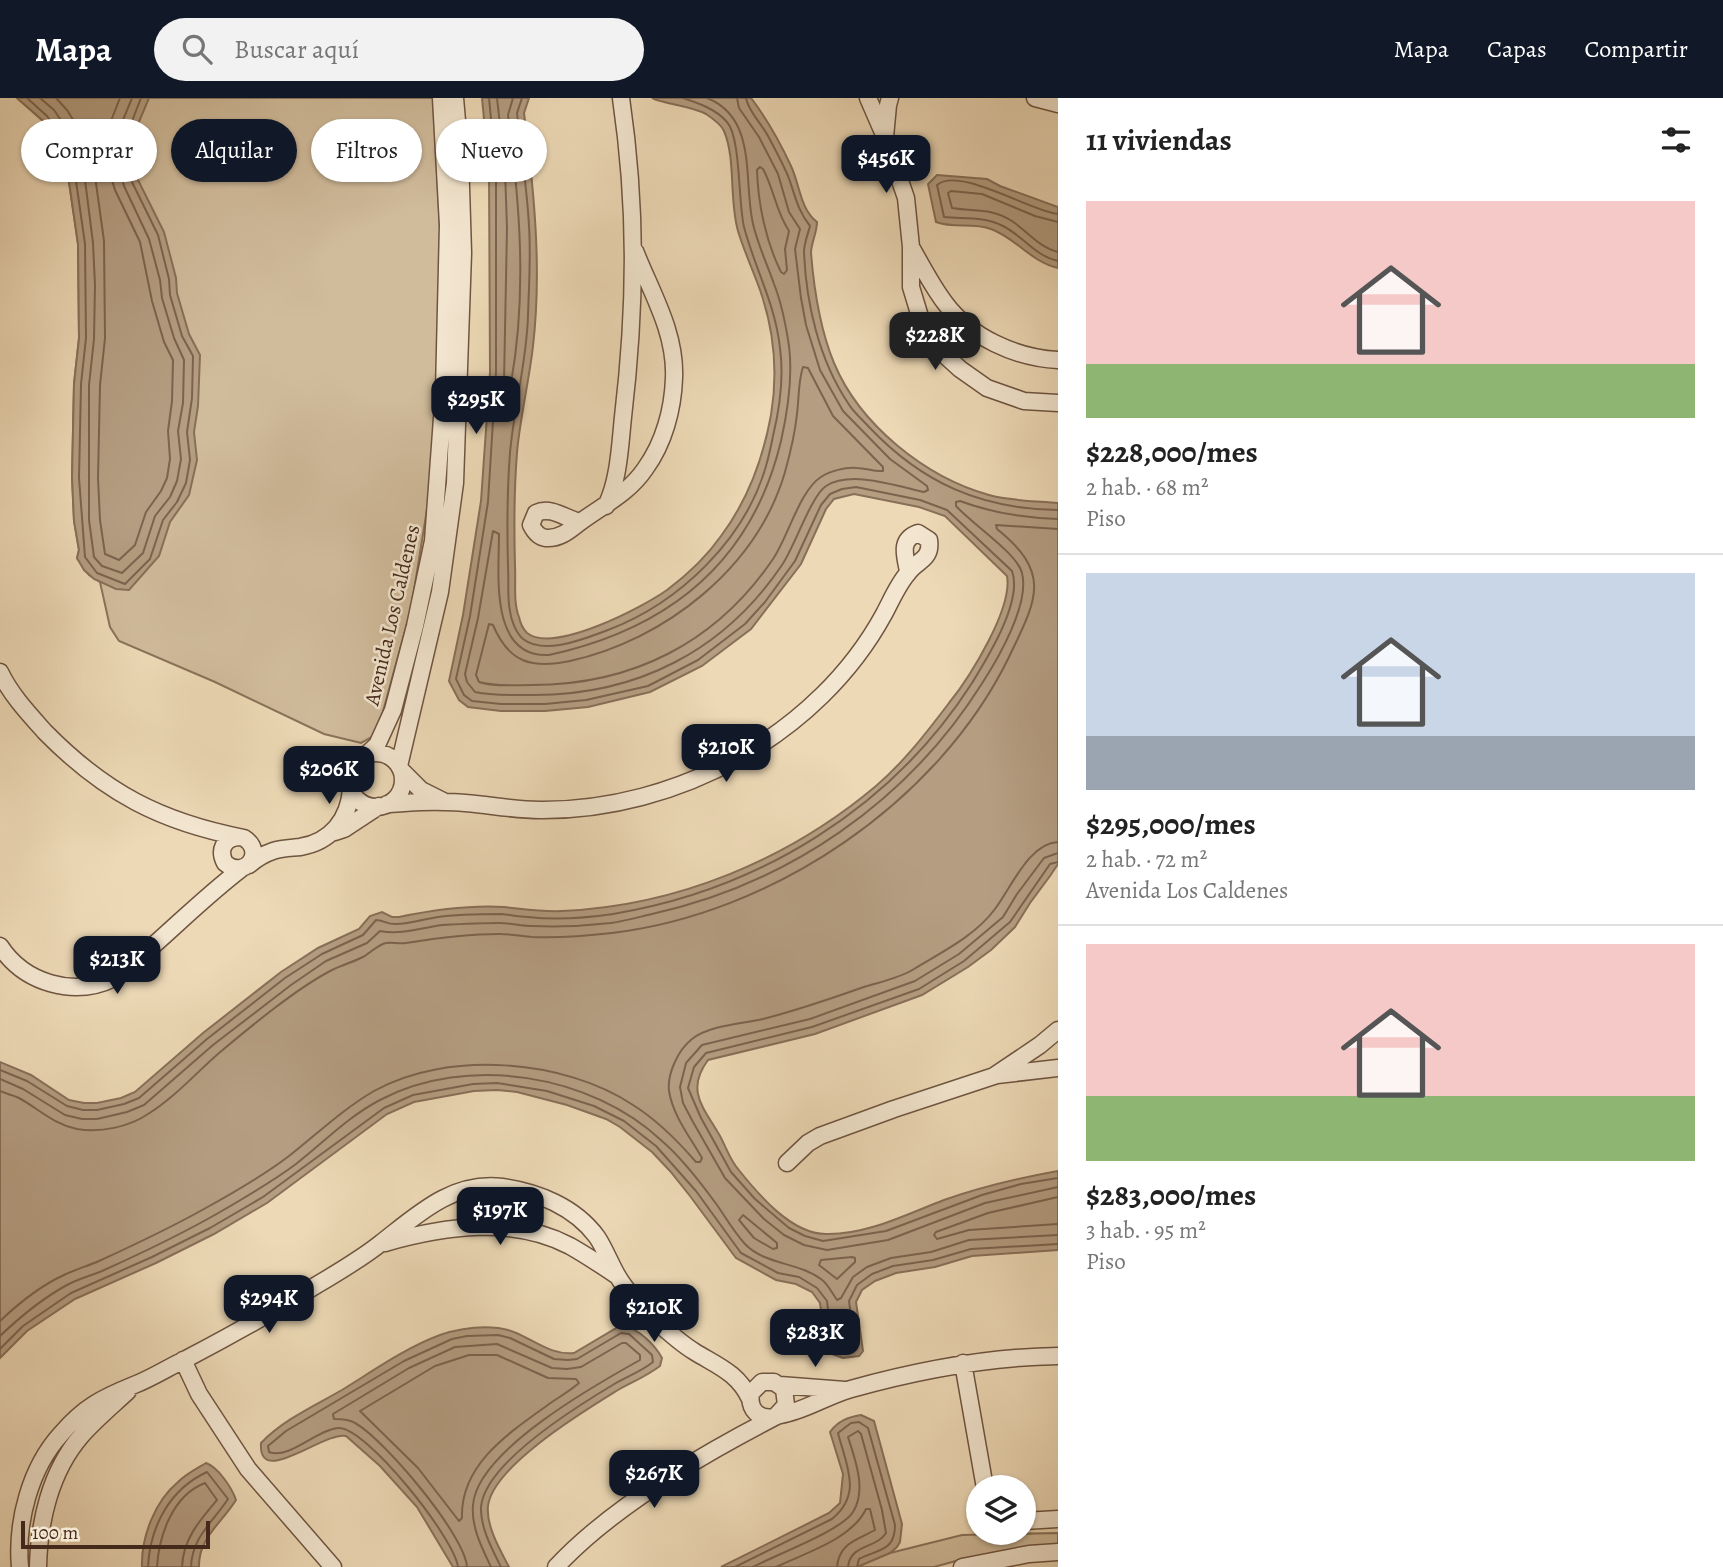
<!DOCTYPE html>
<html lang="es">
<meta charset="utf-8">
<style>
:root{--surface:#fff;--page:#f2f2f2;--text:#222;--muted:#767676;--line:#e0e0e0;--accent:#111827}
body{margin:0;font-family:Alegreya,serif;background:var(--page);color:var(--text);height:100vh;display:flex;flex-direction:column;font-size:26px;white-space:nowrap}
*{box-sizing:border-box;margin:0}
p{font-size:23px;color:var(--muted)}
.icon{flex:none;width:38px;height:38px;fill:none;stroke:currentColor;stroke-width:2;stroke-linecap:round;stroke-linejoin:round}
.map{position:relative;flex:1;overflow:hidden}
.details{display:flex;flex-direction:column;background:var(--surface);width:665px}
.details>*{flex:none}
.guide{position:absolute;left:21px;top:21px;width:665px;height:63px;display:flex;gap:14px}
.fabs{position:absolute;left:966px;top:1377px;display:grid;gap:14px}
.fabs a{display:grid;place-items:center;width:70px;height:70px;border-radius:50%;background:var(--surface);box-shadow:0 2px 5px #0004;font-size:35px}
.scale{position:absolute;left:21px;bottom:18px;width:189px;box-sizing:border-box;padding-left:7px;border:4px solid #45291a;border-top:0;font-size:19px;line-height:24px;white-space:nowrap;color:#45291a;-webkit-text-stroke:5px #f3e6d0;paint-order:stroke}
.price{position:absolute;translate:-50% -60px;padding:0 16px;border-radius:14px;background:var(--accent);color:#fff;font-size:23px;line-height:46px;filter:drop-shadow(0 2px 4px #0008)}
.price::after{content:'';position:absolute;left:50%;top:42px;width:21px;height:16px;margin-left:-10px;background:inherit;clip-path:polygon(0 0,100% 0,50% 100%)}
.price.current{background:#222;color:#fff}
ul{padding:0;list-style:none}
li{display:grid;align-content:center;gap:14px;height:371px;padding:0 28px}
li+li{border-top:2px solid var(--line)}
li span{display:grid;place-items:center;height:217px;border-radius:0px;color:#555}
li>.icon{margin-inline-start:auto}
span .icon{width:126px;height:126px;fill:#fffc;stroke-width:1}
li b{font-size:30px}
h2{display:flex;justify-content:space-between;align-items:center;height:84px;padding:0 28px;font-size:30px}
.tag{padding:0 24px;border-radius:32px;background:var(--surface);box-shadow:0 2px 5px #0004;font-size:24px;line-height:63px}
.tag.current{background:var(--accent);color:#fff}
header{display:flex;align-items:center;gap:42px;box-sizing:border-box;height:98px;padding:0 35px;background:var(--accent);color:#fff}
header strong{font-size:33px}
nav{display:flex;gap:38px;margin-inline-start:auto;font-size:24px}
.search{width:490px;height:63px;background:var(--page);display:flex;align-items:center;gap:18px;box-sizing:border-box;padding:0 24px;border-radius:38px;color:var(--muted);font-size:26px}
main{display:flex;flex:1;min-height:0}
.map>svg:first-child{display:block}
.green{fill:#d0bb9b;stroke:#8a725a;stroke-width:2}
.water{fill:#b49d81;stroke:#886f58;stroke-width:2}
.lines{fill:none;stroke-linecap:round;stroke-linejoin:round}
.shore{stroke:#7c634e;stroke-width:2}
.minor-casing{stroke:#6f5541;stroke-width:19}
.minor{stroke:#f3e6d0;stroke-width:16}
.labels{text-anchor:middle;stroke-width:5;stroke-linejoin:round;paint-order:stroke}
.street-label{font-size:21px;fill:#45291a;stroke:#f3e6d0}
</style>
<header>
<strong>Mapa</strong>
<div class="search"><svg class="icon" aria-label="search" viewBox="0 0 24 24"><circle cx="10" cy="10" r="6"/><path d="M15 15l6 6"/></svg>Buscar aquí</div>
<nav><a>Mapa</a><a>Capas</a><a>Compartir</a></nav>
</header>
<main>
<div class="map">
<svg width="1058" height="1469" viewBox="0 0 1058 1469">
<rect width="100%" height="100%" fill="#edd9b6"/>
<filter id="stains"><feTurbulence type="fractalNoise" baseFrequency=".00286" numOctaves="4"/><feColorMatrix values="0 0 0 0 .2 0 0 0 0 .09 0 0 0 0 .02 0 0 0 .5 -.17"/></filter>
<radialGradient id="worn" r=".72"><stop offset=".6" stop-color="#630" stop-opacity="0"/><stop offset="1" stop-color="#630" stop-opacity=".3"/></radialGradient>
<!-- green -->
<path class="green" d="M 17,0 L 433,0 L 440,132 L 437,302 L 428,405 L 411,511 L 382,617 L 372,639 L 361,645 L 324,636 L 215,584 L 119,543 L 110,529 L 100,484 L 89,477 L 77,460 L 79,452 L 74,423 L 72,379 L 74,286 L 79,240 L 78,146 L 69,84 L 57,44 L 42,22 Z
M 1058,1435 L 1058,1449 L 963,1461 L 934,1469 L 857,1469 L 890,1455 L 962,1437 Z"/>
<!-- water -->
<path class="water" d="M 17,0 L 149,0 L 133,38 L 133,61 L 138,82 L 164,134 L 176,180 L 177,195 L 189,236 L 200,257 L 198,308 L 194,334 L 197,362 L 189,397 L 170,424 L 159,458 L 129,492 L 116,491 L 94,481 L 84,472 L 77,460 L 79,452 L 74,423 L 72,379 L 74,286 L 79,240 L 78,146 L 69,84 L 57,44 L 42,22 Z
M 482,0 L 529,0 L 524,15 C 534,92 542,171 533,248 C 529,284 520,319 517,355 C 514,392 514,431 515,468 C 516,484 513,504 519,519 C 520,524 523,531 527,535 C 554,556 643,509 667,492 C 687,477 707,458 721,438 C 748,402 763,361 771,317 C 778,275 774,232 760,192 C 753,172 744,153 738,133 C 729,102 736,61 724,33 C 721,26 712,20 706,16 C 688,7 667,7 652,0 L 751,0 C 767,21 780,44 791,68 C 800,87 800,111 817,124 C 817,135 811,145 811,155 C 814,192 820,231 834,265 C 860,327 925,379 989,397 C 1011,403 1035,403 1058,405 L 1058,766 L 1050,778 L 1030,805 L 1015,829 L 991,852 L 968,869 L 922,897 L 815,936 L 708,962 C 685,993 704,1010 720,1038 C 726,1049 730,1062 738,1071 C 758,1096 791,1136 826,1136 C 867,1137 907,1116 944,1102 C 981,1089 1019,1080 1058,1073 L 1058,1152 L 972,1158 L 935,1169 L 896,1175 L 875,1183 L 862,1192 L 856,1204 L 863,1253 L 859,1258 L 843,1260 L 829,1255 L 826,1247 L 820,1205 L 812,1194 L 796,1186 L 776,1182 L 736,1160 L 690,1098 L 670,1073 L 652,1054 L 620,1029 L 606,1021 L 567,1007 L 517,994 L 497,992 L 474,993 L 414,1004 L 387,1016 L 267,1105 L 214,1136 L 156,1165 L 75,1201 L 27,1233 L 0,1260 L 0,964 L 31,977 L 69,1002 L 84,1005 L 97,1005 L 121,1000 L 135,994 L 203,935 L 281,874 L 318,850 L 359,831 L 370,818 L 382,814 L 392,819 L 399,819 C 433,812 470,807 504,809 C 524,811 542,814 562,813 C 677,808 788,762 876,688 C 904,664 927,634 949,605 C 970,579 1013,510 1007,478 L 945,418 L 919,409 L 854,396 L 834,401 L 826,411 L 801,466 L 751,531 L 702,568 L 650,594 L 588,609 L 545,613 L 501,613 L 468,609 L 459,602 L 449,583 L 463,517 L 481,403 L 490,274 L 489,73 Z
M 937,77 L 987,81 L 1000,88 L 1058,109 L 1058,170 C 1031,164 1016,140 991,131 C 973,124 954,131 936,124 L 928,86 Z
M 624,1228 C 639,1231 655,1247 662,1260 L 660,1268 C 647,1278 632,1284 618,1292 C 584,1313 493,1368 488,1408 C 486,1428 500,1452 509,1469 L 453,1469 L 417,1409 L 380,1368 L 346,1338 C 324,1333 258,1391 261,1345 C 283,1322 314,1308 342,1292 C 373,1273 405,1250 440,1237 C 458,1231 479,1228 498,1230 C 526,1233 545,1258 574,1255 L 618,1229 Z
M 861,1317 L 874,1323 L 902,1426 L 900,1444 L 897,1449 L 890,1455 L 857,1469 L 721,1469 L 829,1415 L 840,1405 L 843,1376 L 830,1334 C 838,1323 848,1319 861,1317 Z
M 206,1365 C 218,1369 232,1390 236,1402 C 222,1425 198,1440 199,1469 L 142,1469 C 141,1439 155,1403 178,1384 C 186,1376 196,1371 206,1365 Z"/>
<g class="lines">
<!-- shore -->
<path class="shore" d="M 27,0 L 47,18 L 63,42 L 76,83 L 85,146 L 86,240 L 81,286 L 79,380 L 85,459 L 97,475 L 125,486 L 150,461 L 163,422 L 177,404 L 186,385 L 190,362 L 187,334 L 192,300 L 193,258 L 182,238 L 170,197 L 169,181 L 158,137 L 132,84 L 126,62 L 127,36 L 141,0
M 40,0 L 54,12 L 71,37 L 85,82 L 93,145 L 95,187 L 94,241 L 89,287 L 89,422 L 94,459 L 102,468 L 122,475 L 143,455 L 155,418 L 170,399 L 177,383 L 181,361 L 178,333 L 183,305 L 184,262 L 174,240 L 162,200 L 160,182 L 149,141 L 124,88 L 118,64 L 118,34 L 132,0
M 56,0 L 67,12 L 82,36 L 95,78 L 104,143 L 105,240 L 100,287 L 98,380 L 100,422 L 105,456 L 119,462 L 135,447 L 146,414 L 161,393 L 167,380 L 170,361 L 168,333 L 172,303 L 173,262 L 164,244 L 152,203 L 140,144 L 115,92 L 107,66 L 107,33 L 120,0
M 497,0 L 505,72 L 507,130 L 504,284 L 508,287 L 511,285 C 527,196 520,106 508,17 L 513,0
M 522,0 L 517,15 C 521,53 527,90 529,128 C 531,157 529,187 528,217 C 527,263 514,308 510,355 C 507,393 507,431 508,469 C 509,483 507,499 510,513 C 511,522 516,535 523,541 C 545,558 586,540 608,532 C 679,505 745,442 766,368 C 769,358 771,348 773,338 C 780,309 784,279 780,250 C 775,205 755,171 744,129 C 738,104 741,40 727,24 C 716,11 698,5 683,0
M 707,0 C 758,20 743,83 753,126 C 758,147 767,166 774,186 C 782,206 786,228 789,248 C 793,280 788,312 781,343 C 752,464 668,531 549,557 C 489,560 499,476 499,436 L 493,433 L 478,520 L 465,576 L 467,584 L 475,594 C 494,598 514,597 534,597 C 637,597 724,553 782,467 C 795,448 811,398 826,388 C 851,372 897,388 924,394 L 928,392 L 927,388 L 890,361 L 843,313 L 820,272 L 806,227 L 801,200 L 795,151 L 800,131 L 789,114 L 778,76 L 759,39 L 739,10 L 737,0
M 746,0 C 748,13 762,26 768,38 C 775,51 782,64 788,78 C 795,96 797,112 810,128 C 808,136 804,145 804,154 C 806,205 819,262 848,305 C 853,314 862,321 869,329 C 922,385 981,411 1058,412
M 760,69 L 763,71 C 774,91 776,114 789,133 L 785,151 L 787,172 L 784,176 L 781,174 C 766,144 758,106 757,72 Z
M 1058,116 C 1030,113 959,68 937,87 L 944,119 C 965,121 984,118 1003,128 C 1023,138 1035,158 1058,163
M 1058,124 L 1035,118 L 982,96 L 951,93 L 948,95 L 952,110 C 974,114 990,109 1012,123 C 1027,133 1040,150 1058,154
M 803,269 L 808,270 L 833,318 L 883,369 L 883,373 C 874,374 866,370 857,370 C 845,369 830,373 821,379 C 800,392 788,439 773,461 C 716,545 632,587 532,587 C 515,587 495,589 479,584 L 476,577 L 489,526 L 493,527 C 509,565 532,571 570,563 C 665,542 757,470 785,374 C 790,356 795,335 797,316 C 799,301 798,284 803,269 Z
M 1058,755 L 1044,760 L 1017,796 L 1003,819 L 959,856 L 915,883 L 810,921 L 702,947 L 686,965 L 680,989 L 683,1005 L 693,1024 L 725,1080 L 764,1121 L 784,1137 L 804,1147 L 827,1152 L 888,1142 L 985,1105 L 1058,1089
M 1058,764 L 1050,766 L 1010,824 L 964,863 L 919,891 L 812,929 L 706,955 L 694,969 L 688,990 L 701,1020 L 731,1074 L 755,1101 L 789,1130 L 805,1138 L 823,1143 L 886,1133 L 982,1097 L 1021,1086 L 1058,1080
M 0,972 L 27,983 L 67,1008 L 83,1012 L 97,1012 L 124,1006 L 139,1000 L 207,941 L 285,880 L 322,856 L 363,837 L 376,822 C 383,822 389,827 396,826 C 410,826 424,821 438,819 C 458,816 481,816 502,816 C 511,817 519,819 528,819 C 555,822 586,820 613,816 C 759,792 892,710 972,585 C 988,559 1023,503 1012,473 L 947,412 L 920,402 L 856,389 L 842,391 L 830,396 L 821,407 L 795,463 L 765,504 L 745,526 L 698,562 L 648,588 L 586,602 L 545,606 L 501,606 L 472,603 L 464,597 L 456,581 L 470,518 L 488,404 L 496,274 L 496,73 L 489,0
M 0,981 L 23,991 L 65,1017 L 82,1021 L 97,1021 L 127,1014 L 144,1007 L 213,947 L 291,887 L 326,863 L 367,845 L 380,833 C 402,837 420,830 442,827 C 461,826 482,825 500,825 C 511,825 521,828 532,828 C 558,829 585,828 611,825 C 625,823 639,819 652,816 C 788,786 907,704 981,587 C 998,561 1030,506 1022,475 C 1017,455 972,426 956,408 L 956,404 L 960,403 C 992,415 1024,420 1058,421
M 0,993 C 6,996 13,997 19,1000 C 39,1011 53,1026 77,1031 C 100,1035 129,1029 148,1016 C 174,1000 196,975 219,955 C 250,929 297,890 332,872 C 342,867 353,864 363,859 C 370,855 379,846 386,845 C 392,844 399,846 406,845 C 437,840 467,836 499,836 C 510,836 521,838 532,839 C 558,840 586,838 612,835 C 772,816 938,705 1009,559 C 1036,502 1053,476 997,431 L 996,427 L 1058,431
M 1058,1099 L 988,1115 L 936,1134 L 934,1137 L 937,1141 L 969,1132 L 1058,1126
M 743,1117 L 777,1145 L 777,1150 L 773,1151 L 754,1140 L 739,1122 Z
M 852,1159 L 855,1160 L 855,1164 L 837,1181 L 819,1167 L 821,1162 Z
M 0,1223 C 18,1206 42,1187 64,1177 C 76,1171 88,1168 99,1163 C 134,1147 170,1130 204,1111 C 233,1095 263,1078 289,1058 C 317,1036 343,1011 374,993 C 447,952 564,961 633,1007 C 657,1022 677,1042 696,1064 L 700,1064 L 702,1060 C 690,1039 673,1018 669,993 C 667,976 678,952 692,941 C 710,927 742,926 763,921 C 799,912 830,901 864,889 C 880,884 900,880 914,871 C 942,854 975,838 995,811 C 1011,790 1029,745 1058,744
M 0,1238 C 20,1219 43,1200 67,1187 C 78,1181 90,1178 102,1173 C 142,1155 182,1136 220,1114 C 246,1099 272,1084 296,1066 C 324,1044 349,1018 380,1002 C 467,956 591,976 662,1043 C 683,1061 701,1085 717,1107 C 726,1120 734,1134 745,1146 C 765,1167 798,1164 821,1181 C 828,1186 832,1195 837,1202 L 841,1200 L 853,1179 L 867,1169 L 891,1160 L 931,1154 L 969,1142 L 1058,1137
M 0,1251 L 23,1228 L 71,1195 L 152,1159 L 210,1130 L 263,1099 L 384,1010 L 413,997 L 473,986 L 497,985 L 547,993 L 594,1008 L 624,1023 L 656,1048 L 696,1093 L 741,1155 L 778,1175 L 799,1179 L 817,1190 L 827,1203 L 832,1245 L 839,1252 L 855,1250 L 849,1203 L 857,1187 L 872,1176 L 893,1168 L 933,1162 L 971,1151 L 1058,1146
M 469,1257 L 497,1257 L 548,1280 L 576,1281 L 579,1285 C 571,1292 561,1298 552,1304 C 512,1333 460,1365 462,1420 L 459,1423 L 418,1370 L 360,1313 L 435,1268 Z
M 148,1469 C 150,1428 170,1391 207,1374 L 228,1401 C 213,1424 192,1439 191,1469
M 157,1469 C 159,1437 173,1397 205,1385 L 217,1402 C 200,1422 183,1441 182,1469
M 458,1469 C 455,1441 366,1328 338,1330 C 316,1332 289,1362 269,1354 L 268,1348 L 286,1333 L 404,1263 L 452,1241 L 467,1238 L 498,1237 L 510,1240 L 554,1261 L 568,1262 L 577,1261 L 621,1235 L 629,1236 L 652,1257 L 653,1264 C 642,1273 628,1278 616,1285 C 579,1307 485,1364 481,1409 C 480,1429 492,1451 501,1469
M 467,1469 C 465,1437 384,1341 355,1325 C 349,1321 341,1321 334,1321 L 333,1316 L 409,1270 L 455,1249 L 497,1246 L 552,1270 L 567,1271 L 581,1269 L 622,1245 L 626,1245 L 640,1257 L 640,1262 C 595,1287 477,1353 473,1407 C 471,1429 482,1450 491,1469
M 735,1469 L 832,1421 C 863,1396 846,1367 838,1335 L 851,1325 L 859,1324 L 868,1330 L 895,1427 C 895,1453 879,1451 859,1461 L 857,1469
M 753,1469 C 777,1456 841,1433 853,1414 C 867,1392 855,1361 848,1339 L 858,1333 L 861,1336 L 882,1412 L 886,1435 C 876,1451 850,1446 848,1469
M 776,1469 C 805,1455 852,1441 866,1411 L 870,1411 L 875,1432 C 857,1442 839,1445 837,1469"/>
<!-- minor casing -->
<g class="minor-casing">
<path id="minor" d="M 868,0 L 885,39 L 888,7 L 890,0
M 1035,0 L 1058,6
M 885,39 L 906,100 L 911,149 L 911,189 L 921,222 L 936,249 L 960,271 L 987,290 L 1024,303 L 1058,305
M 911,149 C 922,168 932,188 945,205 C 970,239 1016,260 1058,262
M 936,249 C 940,234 944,226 960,223
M 606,408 C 619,382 620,347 623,319 C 636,209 637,109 621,0
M 579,424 C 565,420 551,408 536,415 L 531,427 C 534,433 538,439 546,440 C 560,441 570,432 579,425 C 603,407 628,396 645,371 C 664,345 673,311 674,280 C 676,234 651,194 635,153
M 0,574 C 11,597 28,615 45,634 C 105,695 161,724 244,740 C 266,754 245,782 225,765 C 218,752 224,740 239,739
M349 682a27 27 0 1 1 54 0a27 27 0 1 1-54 0Z
M 366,657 L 377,647 L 393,612 L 415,528 L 433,443 L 444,293 L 448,127 L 441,0
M 399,668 L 440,494 L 455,385 L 463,155 L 460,57 L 455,0
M 401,672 L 421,692 L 443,703
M 387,706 C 406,705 426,703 445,704 C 477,704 508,712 540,712 C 677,713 818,637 884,516 C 891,503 898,486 908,475 C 917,462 932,462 929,442 L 918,435 C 899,442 905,457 908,473
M 335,734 L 344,731 L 379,708
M 249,767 C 256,761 264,756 273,753 C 282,750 291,750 300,749 C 331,744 349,721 351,691
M 0,848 C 24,885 74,900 114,880 C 130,871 142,857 156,845 C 184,820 211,794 241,771
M 997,977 L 1058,970
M 787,1065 L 808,1045 L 820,1038 L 894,1011 L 994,978 L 1040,947 L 1058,932
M 385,1145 C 445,1128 513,1118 570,1148 C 586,1157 601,1167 616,1177
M 183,1262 L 199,1296 L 248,1371 L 333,1469
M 963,1265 L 985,1390
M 780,1287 L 845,1292
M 780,1317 C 805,1313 826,1298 851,1291 C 919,1272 987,1259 1058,1258
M 1024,1423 L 1058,1421
M 20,1469 C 16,1424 30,1370 61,1336 C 84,1309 102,1300 134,1287 C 152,1280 169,1269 186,1261 C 230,1238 273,1214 315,1188 C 337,1175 361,1161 381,1145 C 417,1117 452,1083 502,1089 C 538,1094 575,1109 597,1139 C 605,1151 610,1165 617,1177 C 626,1193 641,1208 654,1221 C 667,1233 680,1245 695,1254 C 718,1268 738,1275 750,1301
M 38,1469 C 39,1424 50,1374 81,1338 C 95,1322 112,1308 128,1293
M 556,1469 C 611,1410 703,1356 775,1319 L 786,1307 L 784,1291 L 774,1284 L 762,1284 L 751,1295 C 748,1312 759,1322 775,1319
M 962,1469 L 1029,1456 L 1058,1454"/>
</g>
<!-- minor -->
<use href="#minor" class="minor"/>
</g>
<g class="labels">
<!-- street labels -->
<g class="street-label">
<text transform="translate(392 517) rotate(-77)" y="7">Avenida Los Caldenes</text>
</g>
</g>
<rect width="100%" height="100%" filter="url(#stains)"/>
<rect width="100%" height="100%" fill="url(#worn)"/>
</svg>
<div class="fabs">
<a><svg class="icon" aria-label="layers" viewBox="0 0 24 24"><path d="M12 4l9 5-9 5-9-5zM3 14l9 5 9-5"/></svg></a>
</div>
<div class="scale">100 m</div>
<b class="price" style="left:886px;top:97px">$456K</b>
<b class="price current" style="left:935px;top:274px">$228K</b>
<b class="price" style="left:476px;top:338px">$295K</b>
<b class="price" style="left:726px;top:686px">$210K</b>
<b class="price" style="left:329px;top:708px">$206K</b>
<b class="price" style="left:117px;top:898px">$213K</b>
<b class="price" style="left:500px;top:1149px">$197K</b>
<b class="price" style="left:269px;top:1237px">$294K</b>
<b class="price" style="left:654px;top:1246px">$210K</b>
<b class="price" style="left:815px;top:1271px">$283K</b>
<b class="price" style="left:654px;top:1412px">$267K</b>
<div class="guide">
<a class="tag">Comprar</a>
<a class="tag current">Alquilar</a>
<a class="tag">Filtros</a>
<a class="tag">Nuevo</a>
</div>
</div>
<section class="details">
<h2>11 viviendas<svg class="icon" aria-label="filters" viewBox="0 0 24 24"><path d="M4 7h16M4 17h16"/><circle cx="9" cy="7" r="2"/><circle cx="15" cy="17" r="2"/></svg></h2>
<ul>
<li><span style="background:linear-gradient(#f6c9c9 75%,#8fb573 0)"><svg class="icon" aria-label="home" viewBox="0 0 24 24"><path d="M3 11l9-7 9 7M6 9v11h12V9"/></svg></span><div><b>$228,000/mes</b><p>2 hab. · 68 m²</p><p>Piso</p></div></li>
<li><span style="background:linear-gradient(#c9d6e8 75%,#9aa5b1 0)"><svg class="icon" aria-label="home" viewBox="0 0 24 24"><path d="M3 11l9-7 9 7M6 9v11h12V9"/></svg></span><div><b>$295,000/mes</b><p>2 hab. · 72 m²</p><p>Avenida Los Caldenes</p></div></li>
<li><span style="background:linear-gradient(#f6c9c9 70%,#8fb573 0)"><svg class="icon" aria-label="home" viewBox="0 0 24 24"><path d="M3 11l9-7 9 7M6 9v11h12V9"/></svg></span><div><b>$283,000/mes</b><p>3 hab. · 95 m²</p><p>Piso</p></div></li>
</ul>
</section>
</main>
